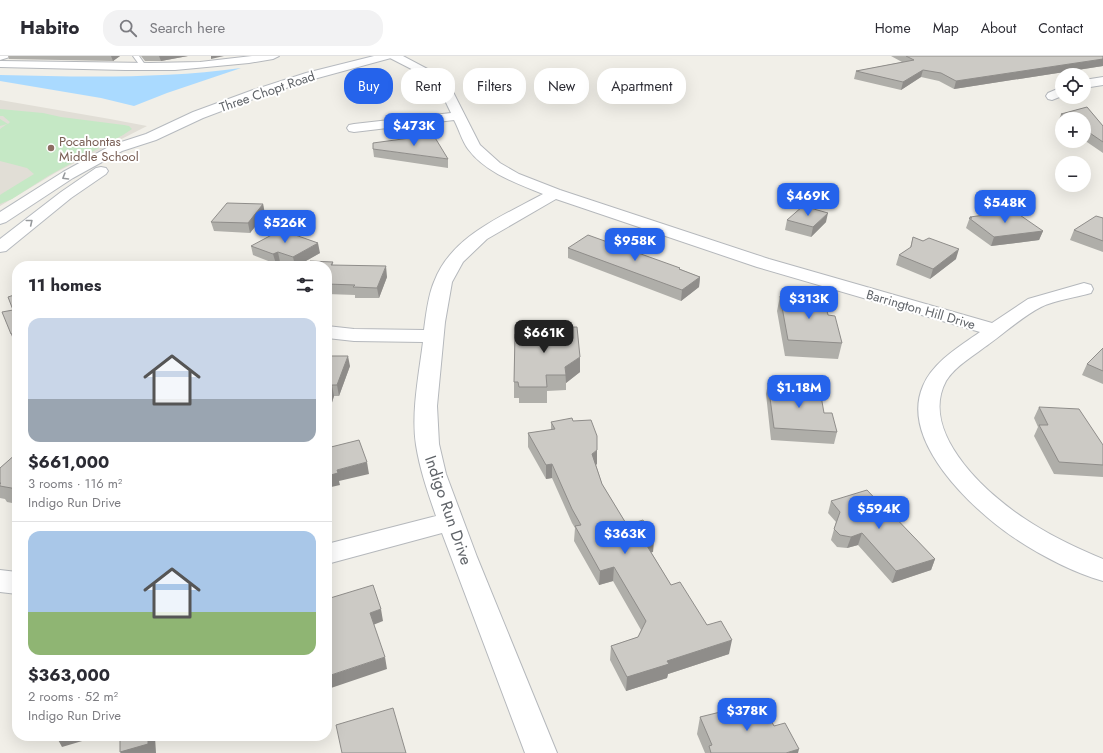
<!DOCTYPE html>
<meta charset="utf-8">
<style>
:root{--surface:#fff;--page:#f2f2f3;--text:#2b2b33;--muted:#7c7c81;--line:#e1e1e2;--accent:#2563eb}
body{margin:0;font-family:Jost,sans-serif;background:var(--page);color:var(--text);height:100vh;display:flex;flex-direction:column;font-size:15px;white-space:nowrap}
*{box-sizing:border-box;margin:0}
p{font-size:13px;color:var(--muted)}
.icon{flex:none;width:22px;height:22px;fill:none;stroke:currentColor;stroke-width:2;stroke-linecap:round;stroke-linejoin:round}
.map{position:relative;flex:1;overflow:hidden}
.details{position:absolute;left:12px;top:205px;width:320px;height:480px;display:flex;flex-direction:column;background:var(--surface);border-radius:16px;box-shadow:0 4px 16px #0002}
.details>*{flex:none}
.banner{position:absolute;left:344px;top:12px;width:380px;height:36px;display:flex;gap:8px}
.fabs{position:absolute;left:1055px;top:12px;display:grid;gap:8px}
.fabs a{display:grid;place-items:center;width:36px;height:36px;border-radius:50%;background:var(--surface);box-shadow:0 4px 16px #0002;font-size:20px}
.price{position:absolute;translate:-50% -34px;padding:0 9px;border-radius:8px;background:var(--accent);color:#fff;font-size:13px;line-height:26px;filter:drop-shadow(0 1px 2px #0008)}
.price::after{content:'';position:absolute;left:50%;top:24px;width:12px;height:9px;margin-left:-6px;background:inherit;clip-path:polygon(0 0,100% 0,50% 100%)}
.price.current{background:#222;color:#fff}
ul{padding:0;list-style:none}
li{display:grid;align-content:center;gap:8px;height:212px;padding:0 16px}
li+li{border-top:1px solid var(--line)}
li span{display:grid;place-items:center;height:124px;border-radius:12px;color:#555}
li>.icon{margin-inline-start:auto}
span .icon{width:72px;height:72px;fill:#fffc;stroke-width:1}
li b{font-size:17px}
h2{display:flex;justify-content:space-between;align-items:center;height:48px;padding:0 16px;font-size:17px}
.chip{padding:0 14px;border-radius:16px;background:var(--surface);box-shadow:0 4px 16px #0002;font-size:14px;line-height:36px}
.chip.current{background:var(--accent);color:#fff}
header{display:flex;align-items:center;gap:24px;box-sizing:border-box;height:56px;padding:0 20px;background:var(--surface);border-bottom:1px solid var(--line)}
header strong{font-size:19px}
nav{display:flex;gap:22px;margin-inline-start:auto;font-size:14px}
.search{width:280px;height:36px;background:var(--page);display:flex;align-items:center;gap:10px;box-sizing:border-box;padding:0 14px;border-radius:16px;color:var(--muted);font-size:15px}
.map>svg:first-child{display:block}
.education{fill:#e1ded6}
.green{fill:#c5e8c5}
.water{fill:#aadaff}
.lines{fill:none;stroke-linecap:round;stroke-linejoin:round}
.lane-casing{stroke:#b5b8bc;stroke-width:2}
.street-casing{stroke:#b5b8bc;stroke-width:2}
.secondary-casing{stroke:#b6babf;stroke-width:2}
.lane{fill:#fff;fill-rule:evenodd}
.street{fill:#fff;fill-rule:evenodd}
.secondary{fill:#fff;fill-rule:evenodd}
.wall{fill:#afaea9}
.shaded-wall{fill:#8f8d8a}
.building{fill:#cccac5;stroke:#8f8d8a}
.oneway{stroke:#979a9d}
.education-dot{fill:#8d6e63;stroke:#fff;stroke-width:1.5}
.labels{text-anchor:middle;stroke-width:4;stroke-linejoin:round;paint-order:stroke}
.far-street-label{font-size:13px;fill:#5f6368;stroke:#fff}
.far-education-label{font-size:13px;fill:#785e54;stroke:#fff;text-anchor:start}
.street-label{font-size:16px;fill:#5f6368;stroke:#fff}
</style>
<header>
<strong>Habito</strong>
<div class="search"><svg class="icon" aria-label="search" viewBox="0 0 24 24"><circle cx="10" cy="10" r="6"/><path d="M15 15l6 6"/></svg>Search here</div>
<nav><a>Home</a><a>Map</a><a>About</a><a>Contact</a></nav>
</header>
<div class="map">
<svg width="1103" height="697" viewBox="0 0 1103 697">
<rect width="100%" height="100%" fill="#f1efe8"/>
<!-- education -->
<path class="education" d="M 0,44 L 110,63 L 147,70 L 55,117 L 0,150 Z"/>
<!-- green -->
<path class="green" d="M 0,53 L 43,57 L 61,61 L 124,69 L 129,70 L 132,73 L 123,79 L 48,120 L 12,143 L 0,148 L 0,139 L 3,137 L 34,118 L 27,112 L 0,105 L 0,73 L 7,68 L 0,70 L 0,63 L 8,68 L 10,66 L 3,60 L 0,60 Z"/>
<!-- water -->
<path class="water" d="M 241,12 L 167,37 L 134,50 L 101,42 L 0,25 L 0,19 C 81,21 161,23 241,12 Z"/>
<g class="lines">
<!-- lane casing -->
<g class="lane-casing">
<path id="lane" d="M 0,0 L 13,0 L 0,4 Z
M 133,0 L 139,0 L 146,10 L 145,11 L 141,11 Z"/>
</g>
<!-- street casing -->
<g class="street-casing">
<path id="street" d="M 252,0 L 279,0 L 273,3 L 249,7 L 175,14 L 125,14 L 0,11 L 0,5 L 150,7 L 200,6 Z
M 388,0 L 403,0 L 435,17 L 451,32 L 480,89 L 500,107 L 519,118 L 560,134 L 769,203 L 992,267 L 1028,243 L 1084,227 L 1091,229 L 1093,233 L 1091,237 C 1074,242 1056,244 1041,251 C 1023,260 1006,276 989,288 C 976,298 955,310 946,325 C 917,379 993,444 1033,468 C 1055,482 1079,493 1103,503 L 1103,525 C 1072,516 1040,499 1013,481 C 972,453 899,385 923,330 C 933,306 960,290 980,276 L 757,211 L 556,143 L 487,183 L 463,206 L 452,226 L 445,266 L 437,350 L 439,388 L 446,418 L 477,501 L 557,697 L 525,697 L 442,477 L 327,508 L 327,488 L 436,460 C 428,437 420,414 416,389 C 411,357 419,318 423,286 L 354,285 L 327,282 L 327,270 L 354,273 L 424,274 C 426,259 428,240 434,226 C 451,180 503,160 543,138 C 516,127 486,117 468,93 C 462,85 459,73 454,64 L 354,76 L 349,75 L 347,72 L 349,69 L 354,68 L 451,57 L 440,34 L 427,21 L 390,2 Z
M 1103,21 L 1103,29 L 1084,32 L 1084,24 Z
M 1062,31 L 1062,40 L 1052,44 L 1048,43 L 1046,40 L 1048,37 Z
M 0,514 L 17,516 L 17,538 L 0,536 Z"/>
</g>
<!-- secondary casing -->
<g class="secondary-casing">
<path id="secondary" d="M 374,0 L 393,0 L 391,2 L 314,23 L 261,40 L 203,62 L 156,84 L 122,95 L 73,122 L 6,166 L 0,168 L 0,156 L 63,116 L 112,89 L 146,78 L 193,56 L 253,34 L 306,17 Z
M 101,111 L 106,112 L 108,115 L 106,118 L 71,142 L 6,195 L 0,196 L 0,183 L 61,136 L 96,112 Z"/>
</g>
<!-- lane -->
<use href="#lane" class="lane"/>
<!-- street -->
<use href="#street" class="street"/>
<!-- secondary -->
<use href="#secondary" class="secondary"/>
</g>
<!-- wall -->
<path class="wall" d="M 8,0 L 120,0 L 113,5 L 9,3 Z
M 141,0 L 188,0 L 161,5 L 145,5 Z
M 891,0 L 1103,0 L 1103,10 L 954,33 L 939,25 L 921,21 L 901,34 L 854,23 L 856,15 L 902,6 Z
M 1087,51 L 1103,70 L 1103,97 L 1084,84 L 1084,63 L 1062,63 L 1062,69 L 1058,66 L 1061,58 Z
M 373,93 L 448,103 L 448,112 L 374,101 Z
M 263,148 L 265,158 L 250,177 L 214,175 L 211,166 Z
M 970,161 L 1043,175 L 1039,184 L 991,190 L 966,172 Z
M 1103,162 L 1103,196 L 1070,184 L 1074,174 Z
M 787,164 L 826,166 L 811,181 L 785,174 Z
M 913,181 L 923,185 L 956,203 L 930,223 L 896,209 L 899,199 L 910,192 Z
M 251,190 L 320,197 L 297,210 L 292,210 L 280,206 L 276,208 L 253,199 Z
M 568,192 L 680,212 L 680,213 L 700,221 L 699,231 L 681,245 L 568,202 Z
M 333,206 L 333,209 L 387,221 L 379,242 L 355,242 L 355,239 L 327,238 L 327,210 Z
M 780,240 L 828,259 L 842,287 L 838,303 L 785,300 L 777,255 Z
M 515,278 L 580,316 L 566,327 L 566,334 L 547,335 L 547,347 L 519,347 L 519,342 L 514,342 L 514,326 Z
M 1103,292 L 1103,328 L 1082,319 L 1087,308 Z
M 327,300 L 350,310 L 339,340 L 334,340 L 329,356 L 327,356 Z
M 768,327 L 814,339 L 824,357 L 837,376 L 834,388 L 771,384 L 766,338 Z
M 1039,351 L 1103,389 L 1103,421 L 1054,418 L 1034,380 L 1038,371 L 1034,362 Z
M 573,365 L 597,408 L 596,409 L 602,428 L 627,469 L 654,481 L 653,496 L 651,496 L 671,529 L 707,569 L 729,598 L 668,618 L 667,622 L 626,635 L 610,604 L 611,590 L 638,581 L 641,574 L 613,525 L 599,529 L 574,485 L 575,472 L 572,467 L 552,422 L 546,423 L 528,391 L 528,377 L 551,374 L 551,366 Z
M 17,397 L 17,448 L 7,446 L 5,443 L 0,442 L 0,412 Z
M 831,445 L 884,452 L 935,503 L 931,514 L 892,527 L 858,489 L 847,492 L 837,491 L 831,484 L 836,466 L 828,457 Z
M 700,661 L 774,670 L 798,697 L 705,697 L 697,678 Z"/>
<!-- shaded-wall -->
<path class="shaded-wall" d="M 111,0 L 120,0 L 113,5 Z
M 159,0 L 188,0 L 161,5 Z
M 211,0 L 224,0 L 211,3 Z
M 1103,3 L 1103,10 L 954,33 L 956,25 Z
M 923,14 L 921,21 L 901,34 L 903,26 Z
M 263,148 L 265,158 L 250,177 L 248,167 Z
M 828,157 L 826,166 L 811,181 L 813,171 Z
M 1043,175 L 1039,184 L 991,190 L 994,181 Z
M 318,187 L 320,197 L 297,210 L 295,210 L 293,201 Z
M 959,193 L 956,203 L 930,223 L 933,213 Z
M 278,196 L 280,206 L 276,208 L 273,198 Z
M 386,210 L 387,221 L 379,242 L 377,232 Z
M 700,221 L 699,231 L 681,245 L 682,234 Z
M 17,276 L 17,288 L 15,289 L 11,278 Z
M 348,300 L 350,310 L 339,340 L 337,329 Z
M 580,301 L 580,316 L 566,327 L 565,311 Z
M 332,329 L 334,340 L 329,356 L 327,348 L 327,343 Z
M 597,394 L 597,408 L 591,412 L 592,398 Z
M 367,406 L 369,418 L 339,425 L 340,429 L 327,432 L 327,420 L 337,414 Z
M 552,408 L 552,422 L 546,423 L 546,409 Z
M 862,477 L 858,489 L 847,492 L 851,481 Z
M 654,481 L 653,496 L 642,499 L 644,485 Z
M 935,503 L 931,514 L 892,527 L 896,515 Z
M 614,511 L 613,525 L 599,529 L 600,515 Z
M 381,553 L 383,565 L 373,569 L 370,557 Z
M 732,584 L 729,598 L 668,618 L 667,622 L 626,635 L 627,621 L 667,605 Z
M 385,601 L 387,613 L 331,632 L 328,620 Z
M 56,680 L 99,680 L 62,691 Z
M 148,680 L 158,680 L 155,681 L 156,697 L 121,697 L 120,696 Z
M 799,693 L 798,697 L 786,697 Z"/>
<!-- building -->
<path class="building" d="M 906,0 L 1103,0 L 1103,3 L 956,25 L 941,17 L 923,14 L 903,26 L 856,15 L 914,4 Z
M 1087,51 L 1103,70 L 1103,86 L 1084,73 L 1084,63 L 1069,63 L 1061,58 Z
M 432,79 L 434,80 L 448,103 L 373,93 L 373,87 Z
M 227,147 L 263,148 L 248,167 L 211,166 Z
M 803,150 L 828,157 L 813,171 L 787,164 Z
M 1014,155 L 1043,175 L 994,181 L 969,162 L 972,162 L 970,161 Z
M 1096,160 L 1103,162 L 1103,185 L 1074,174 Z
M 281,174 L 318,187 L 293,201 L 278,196 L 273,198 L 251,190 Z
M 588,179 L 680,212 L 679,213 L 700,221 L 682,234 L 568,192 Z
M 913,181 L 923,185 L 929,182 L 959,193 L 933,213 L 899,199 L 911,191 Z
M 310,205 L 333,206 L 331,209 L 386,210 L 377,232 L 353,231 L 355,229 L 327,228 L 327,210 L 308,210 Z
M 17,238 L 17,276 L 11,278 L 2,256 L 13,254 L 8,241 Z
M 780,240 L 824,243 L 828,259 L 835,260 L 842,287 L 788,284 Z
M 577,271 L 580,301 L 565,311 L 566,319 L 546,319 L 547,331 L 519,331 L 518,326 L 514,326 L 515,278 L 524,278 L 524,272 Z
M 1103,292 L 1103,315 L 1087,308 Z
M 327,300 L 348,300 L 337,329 L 332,329 L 327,343 Z
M 768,327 L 812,330 L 814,339 L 821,340 L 824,357 L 832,357 L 837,376 L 774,372 Z
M 1039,351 L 1079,353 L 1103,389 L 1103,409 L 1059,406 L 1039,369 L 1048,369 Z
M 572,362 L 573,365 L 591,364 L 597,380 L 597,394 L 592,398 L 602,428 L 627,469 L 643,464 L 654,481 L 644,485 L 671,529 L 680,526 L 707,569 L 721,565 L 732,584 L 667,605 L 669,608 L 627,621 L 611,590 L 638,581 L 646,565 L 614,511 L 600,515 L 575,470 L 581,469 L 572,453 L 552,408 L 546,409 L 528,377 L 555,373 L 551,366 Z
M 359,384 L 367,406 L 337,414 L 338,417 L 327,420 L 327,392 Z
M 17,397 L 17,433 L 0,430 L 0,428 L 1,427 L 0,427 L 0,412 Z
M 867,434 L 884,452 L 888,454 L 935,503 L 896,515 L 862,477 L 851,481 L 840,479 L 834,473 L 840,456 L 831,445 Z
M 373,529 L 381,553 L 370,557 L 385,601 L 328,620 L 327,618 L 327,543 Z
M 761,646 L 774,670 L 785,667 L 799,693 L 786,697 L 711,697 L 709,690 L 712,689 L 700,661 Z
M 393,652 L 406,697 L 342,697 L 336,669 Z
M 120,680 L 148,680 L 148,688 L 120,696 Z"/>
<!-- one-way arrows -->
<defs><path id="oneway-chevron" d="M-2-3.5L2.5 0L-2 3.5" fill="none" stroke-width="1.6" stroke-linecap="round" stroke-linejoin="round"/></defs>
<g class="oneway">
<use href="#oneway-chevron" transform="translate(65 121) rotate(149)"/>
<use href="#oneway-chevron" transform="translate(30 166) rotate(-39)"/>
</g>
<!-- markers -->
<circle class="education-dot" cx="51" cy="92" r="4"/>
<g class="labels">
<!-- far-street labels -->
<g class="far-street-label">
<text transform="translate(267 35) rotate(-19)" y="5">Three Chopt Road</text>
<text transform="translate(921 253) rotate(16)" y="5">Barrington Hill Drive</text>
</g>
<!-- far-education labels -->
<g class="far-education-label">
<text x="59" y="90">Pocahontas<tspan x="59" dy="15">Middle School</tspan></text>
</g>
<!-- street labels -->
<g class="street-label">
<text transform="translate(449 454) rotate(71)" y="6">Indigo Run Drive</text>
</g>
</g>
</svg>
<div class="fabs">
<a><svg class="icon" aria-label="locate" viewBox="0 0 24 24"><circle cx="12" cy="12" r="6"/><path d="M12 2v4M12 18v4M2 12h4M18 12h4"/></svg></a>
<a>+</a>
<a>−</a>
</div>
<b class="price" style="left:414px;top:91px">$473K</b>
<b class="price" style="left:808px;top:161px">$469K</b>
<b class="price" style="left:1005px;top:168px">$548K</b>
<b class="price" style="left:285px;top:188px">$526K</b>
<b class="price" style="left:635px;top:206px">$958K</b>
<b class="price" style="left:809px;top:264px">$313K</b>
<b class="price current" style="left:544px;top:298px">$661K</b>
<b class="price" style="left:799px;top:353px">$1.18M</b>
<b class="price" style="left:879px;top:474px">$594K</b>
<b class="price" style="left:625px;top:499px">$363K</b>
<b class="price" style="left:747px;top:676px">$378K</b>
<div class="banner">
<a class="chip current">Buy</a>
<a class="chip">Rent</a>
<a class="chip">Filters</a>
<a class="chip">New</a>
<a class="chip">Apartment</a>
</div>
<section class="details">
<h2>11 homes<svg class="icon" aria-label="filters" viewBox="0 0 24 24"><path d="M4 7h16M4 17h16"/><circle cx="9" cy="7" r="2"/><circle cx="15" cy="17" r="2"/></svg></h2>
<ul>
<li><span style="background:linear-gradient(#c9d6e8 65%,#9aa5b1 0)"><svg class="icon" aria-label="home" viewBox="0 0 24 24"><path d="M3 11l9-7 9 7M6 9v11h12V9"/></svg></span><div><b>$661,000</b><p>3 rooms · 116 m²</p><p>Indigo Run Drive</p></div></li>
<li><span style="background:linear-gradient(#a9c7e8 65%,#8fb573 0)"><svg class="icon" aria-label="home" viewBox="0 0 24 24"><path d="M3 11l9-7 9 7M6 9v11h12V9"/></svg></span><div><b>$363,000</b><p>2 rooms · 52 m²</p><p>Indigo Run Drive</p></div></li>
</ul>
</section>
</div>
